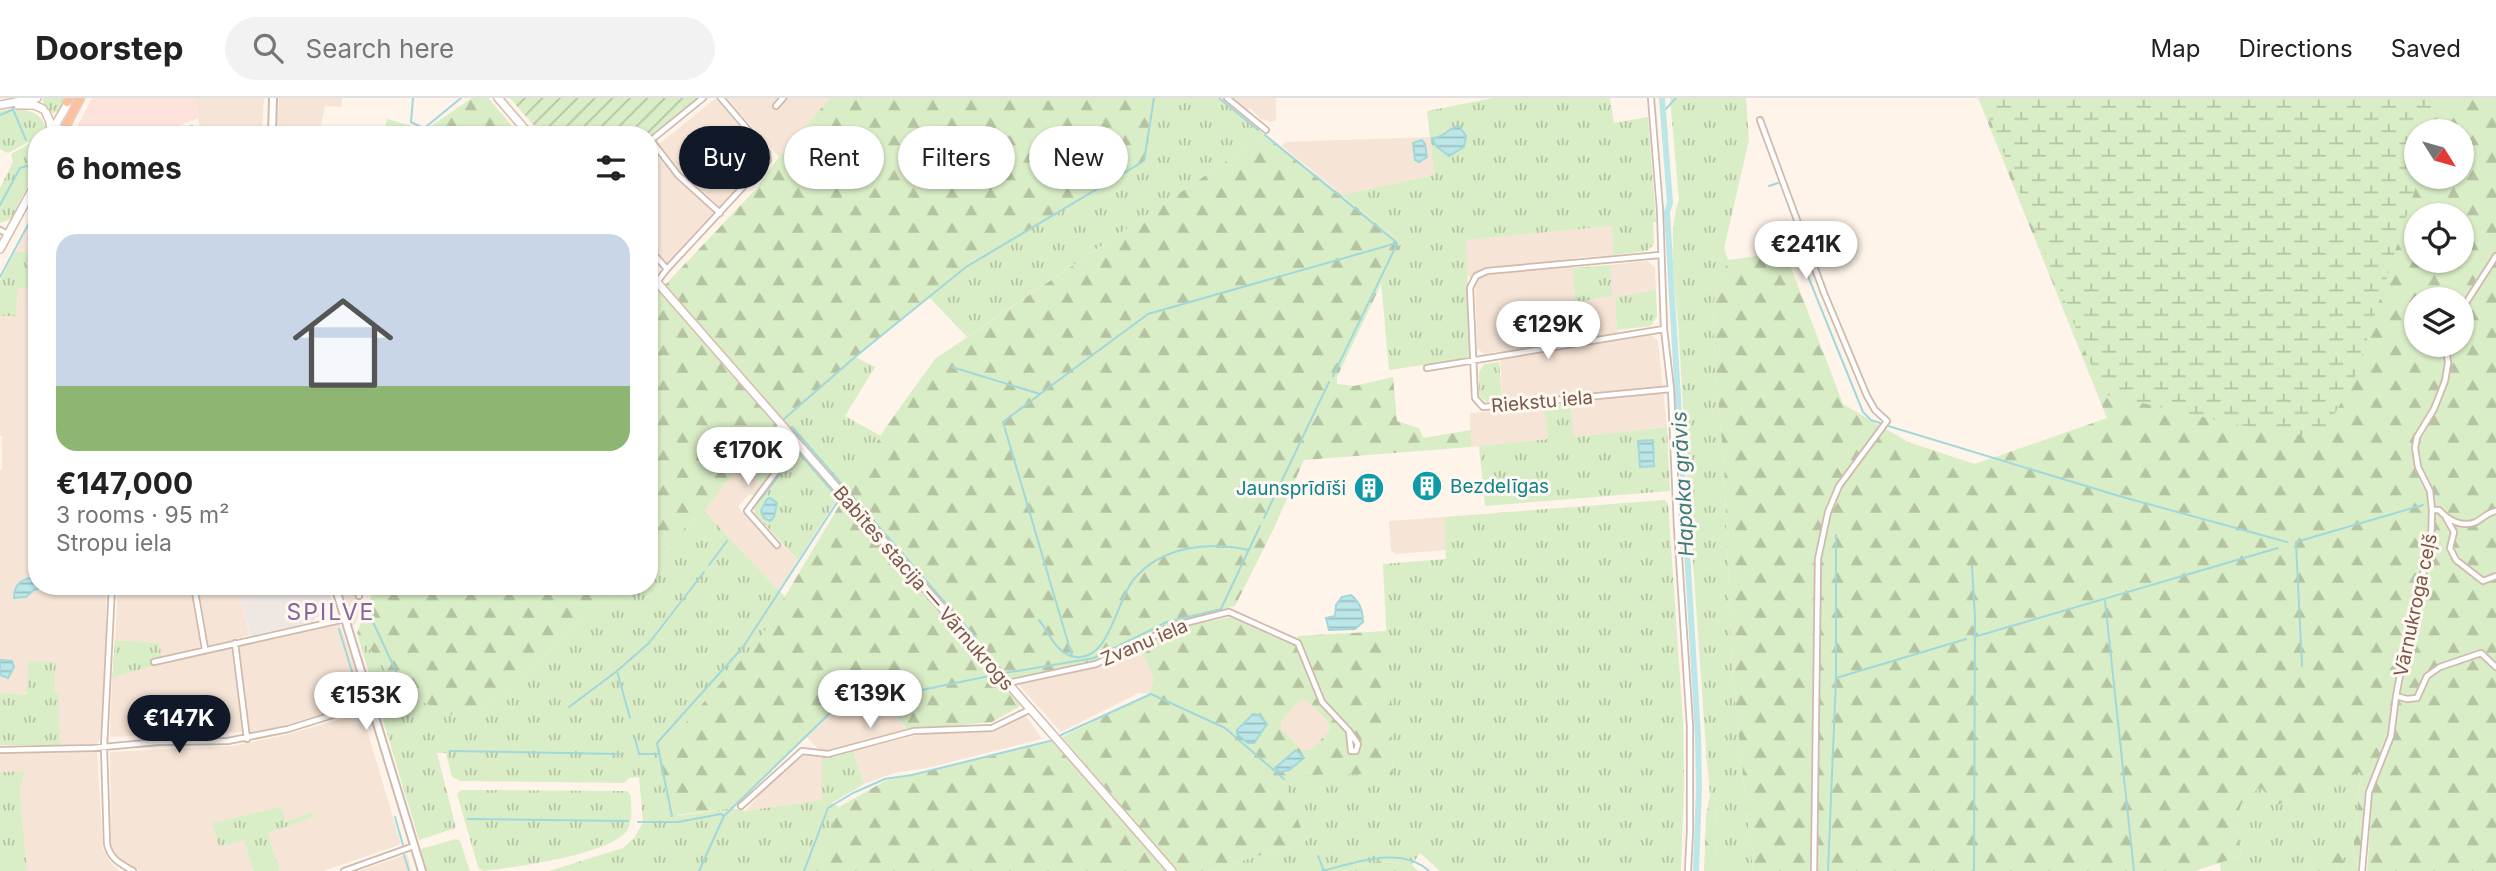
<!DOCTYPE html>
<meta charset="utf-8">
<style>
:root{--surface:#fff;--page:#f2f2f2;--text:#222;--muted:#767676;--line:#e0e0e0;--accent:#111827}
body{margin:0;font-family:Inter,sans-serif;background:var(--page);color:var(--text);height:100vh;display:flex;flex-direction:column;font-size:26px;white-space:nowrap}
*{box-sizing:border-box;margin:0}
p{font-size:23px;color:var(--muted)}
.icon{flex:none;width:38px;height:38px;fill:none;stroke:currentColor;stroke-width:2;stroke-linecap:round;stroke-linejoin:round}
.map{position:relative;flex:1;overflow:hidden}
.drawer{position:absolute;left:28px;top:28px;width:630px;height:469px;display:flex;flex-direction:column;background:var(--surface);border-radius:28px;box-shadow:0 2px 5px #0004}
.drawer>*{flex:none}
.banner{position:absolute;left:679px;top:28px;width:665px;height:63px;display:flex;gap:14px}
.needle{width:46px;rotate:127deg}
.buttons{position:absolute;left:2404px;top:21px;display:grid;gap:14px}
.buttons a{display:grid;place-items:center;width:70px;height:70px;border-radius:50%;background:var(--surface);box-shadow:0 2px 5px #0004;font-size:35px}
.price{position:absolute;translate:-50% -60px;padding:0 16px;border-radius:24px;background:#fff;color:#222;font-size:23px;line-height:46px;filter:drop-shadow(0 2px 4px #0008)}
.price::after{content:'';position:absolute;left:50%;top:42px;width:21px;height:16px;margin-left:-10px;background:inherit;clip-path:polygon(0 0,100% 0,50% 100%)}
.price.active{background:var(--accent);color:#fff}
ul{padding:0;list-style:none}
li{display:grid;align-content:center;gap:14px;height:371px;padding:0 28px}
li span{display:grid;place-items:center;height:217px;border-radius:21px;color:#555}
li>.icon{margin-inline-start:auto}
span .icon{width:126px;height:126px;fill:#fffc;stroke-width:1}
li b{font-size:30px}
h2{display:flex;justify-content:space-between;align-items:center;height:84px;padding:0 28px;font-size:30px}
.chip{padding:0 24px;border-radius:32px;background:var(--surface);box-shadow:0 2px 5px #0004;font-size:24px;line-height:63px}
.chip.active{background:var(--accent);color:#fff}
header{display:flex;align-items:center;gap:42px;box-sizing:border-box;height:98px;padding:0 35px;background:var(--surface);border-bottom:2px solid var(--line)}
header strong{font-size:33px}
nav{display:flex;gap:38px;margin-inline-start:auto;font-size:24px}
.search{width:490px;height:63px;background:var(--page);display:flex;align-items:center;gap:18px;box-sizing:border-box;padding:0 24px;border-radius:38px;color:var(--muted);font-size:26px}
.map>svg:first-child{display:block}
.residential{fill:#f6e5d7}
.commercial{fill:#fee3dc}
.industrial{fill:#efe7e2}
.grass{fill:url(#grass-tufts)}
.forest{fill:url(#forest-firs);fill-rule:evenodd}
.wetland{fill:url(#wetland-marsh)}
.garden{fill:url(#garden-furrows)}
.water{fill:url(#water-rules);stroke:#a1d8dc;stroke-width:2}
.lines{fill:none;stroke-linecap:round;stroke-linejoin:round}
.stream{stroke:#a1d8dc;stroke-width:2}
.canal{stroke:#bbe7e9;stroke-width:6}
.minor-casing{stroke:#d1baad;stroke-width:8}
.tertiary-casing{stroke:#d1baad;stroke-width:10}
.secondary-casing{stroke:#d7bcad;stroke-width:10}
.trunk-casing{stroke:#dcd3d0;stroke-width:11}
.minor{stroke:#fff;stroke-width:4.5}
.tertiary{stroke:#fff;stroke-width:6}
.secondary{stroke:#fff;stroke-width:7}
.trunk{stroke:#fcc09e;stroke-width:8}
.labels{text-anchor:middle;stroke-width:6;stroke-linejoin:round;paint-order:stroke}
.street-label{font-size:19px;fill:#7a574a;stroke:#fff8f1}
.culture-label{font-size:19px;fill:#0d838f;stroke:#fff8f1;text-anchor:start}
.water-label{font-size:21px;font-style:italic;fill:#3c7b80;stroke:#fff8f1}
.quarter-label{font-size:23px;letter-spacing:2px;fill:#86669d;stroke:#fff8f1}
</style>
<header>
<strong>Doorstep</strong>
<div class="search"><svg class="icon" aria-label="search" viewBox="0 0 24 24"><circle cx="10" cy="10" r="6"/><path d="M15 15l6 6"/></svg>Search here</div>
<nav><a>Map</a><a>Directions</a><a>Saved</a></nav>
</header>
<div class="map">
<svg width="2496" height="773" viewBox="0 0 2496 773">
<defs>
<pattern id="grass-tufts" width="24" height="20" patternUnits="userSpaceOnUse" patternTransform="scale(1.75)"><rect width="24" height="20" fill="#d9edc6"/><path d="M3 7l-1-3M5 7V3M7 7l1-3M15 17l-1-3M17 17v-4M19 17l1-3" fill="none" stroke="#b5c3a3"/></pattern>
<pattern id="forest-firs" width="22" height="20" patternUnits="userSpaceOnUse" patternTransform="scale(1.75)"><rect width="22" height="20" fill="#d9edc6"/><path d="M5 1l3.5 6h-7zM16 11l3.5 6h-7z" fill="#b5c3a3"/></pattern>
<pattern id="wetland-marsh" width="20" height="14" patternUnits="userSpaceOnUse" patternTransform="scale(1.75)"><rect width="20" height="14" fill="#d9edc6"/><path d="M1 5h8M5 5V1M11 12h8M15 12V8" fill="none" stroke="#b5c3a3"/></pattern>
<pattern id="garden-furrows" width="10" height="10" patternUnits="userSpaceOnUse" patternTransform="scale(1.75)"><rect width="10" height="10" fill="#d9edc6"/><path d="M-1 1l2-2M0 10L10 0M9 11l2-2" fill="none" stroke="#b5c3a3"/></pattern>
<pattern id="water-rules" width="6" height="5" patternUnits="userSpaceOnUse" patternTransform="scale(1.75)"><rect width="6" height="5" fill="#bbe7e9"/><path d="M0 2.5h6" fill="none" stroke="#9dbebf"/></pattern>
</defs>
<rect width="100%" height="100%" fill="#fef4e9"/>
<!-- residential -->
<path class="residential" d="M 195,0 L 264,0 L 262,37 L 201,37 Z
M 279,0 L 342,0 L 342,9 L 325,8 L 319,37 L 277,37 Z
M 716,0 L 766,59 L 720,109 L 682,74 L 659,46 Z
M 727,0 L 830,0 L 779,59 Z
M 1233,0 L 1276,0 L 1276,22 L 1271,24 L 1261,21 L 1250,10 L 1248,12 Z
M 1430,39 L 1434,77 L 1342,97 L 1282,48 L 1285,44 Z
M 652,52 L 673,77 L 715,115 L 667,168 L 649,147 L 649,54 Z
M 37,113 L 37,154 L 15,154 L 27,131 Z
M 1612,128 L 1613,157 L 1573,160 L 1575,203 L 1611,198 L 1610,167 L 1647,163 L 1655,169 L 1656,192 L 1615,199 L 1618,243 L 1651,237 L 1658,243 L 1667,329 L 1573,339 L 1570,306 L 1545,307 L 1548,341 L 1471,349 L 1470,315 L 1502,312 L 1502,302 L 1500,253 L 1484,256 L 1477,250 L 1475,185 L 1467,176 L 1465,142 Z
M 33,183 L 37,183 L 37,488 L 106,488 L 106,563 L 101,640 L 97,646 L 60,647 L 59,596 L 0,595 L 0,372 L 2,372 L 2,338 L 0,338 L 0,218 L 16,218 L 18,191 L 33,188 Z
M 743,363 L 761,385 L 752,397 L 749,396 L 738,409 L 775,449 L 781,445 L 798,462 L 779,493 L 704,413 Z
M 1444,419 L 1446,452 L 1396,456 L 1391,452 L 1389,423 Z
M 118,488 L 237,488 L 250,537 L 231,542 L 243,634 L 110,639 L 112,580 L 152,568 L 151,561 L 159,545 L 115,542 Z
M 340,488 L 355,488 L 362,515 L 353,528 Z
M 340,526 L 366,604 L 250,637 L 238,547 Z
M 1135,551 L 1142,554 L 1154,579 L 1149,596 L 1139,595 L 1061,634 L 1018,586 L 1048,577 L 1105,567 Z
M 1306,602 L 1328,624 L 1329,633 L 1311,652 L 1302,652 L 1281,631 L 1281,622 L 1299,603 Z
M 882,603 L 907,632 L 858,644 L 827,655 L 821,654 L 807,639 L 836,612 Z
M 362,615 L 401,746 L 324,773 L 280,773 L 268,735 L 313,719 L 312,714 L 286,724 L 281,709 L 244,743 L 253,773 L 140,773 L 115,759 L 111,752 L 110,654 L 232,648 L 282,638 Z
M 1025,616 L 1042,641 L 927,670 L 894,675 L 864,686 L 853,653 L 923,636 L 992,632 Z
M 97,654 L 103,751 L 110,764 L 120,773 L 27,773 L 20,693 L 25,673 L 0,674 L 0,655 Z
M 803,657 L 822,659 L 822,702 L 745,713 L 777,678 Z
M 407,756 L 412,773 L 359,773 Z"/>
<!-- commercial -->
<path class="commercial" d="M 92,0 L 195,0 L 199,20 L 155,37 L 73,37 Z"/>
<!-- industrial -->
<path class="industrial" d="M 237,488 L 328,488 L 336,516 L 331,521 L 316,519 L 312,524 L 251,538 Z"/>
<!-- grass -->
<path class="grass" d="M 43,0 L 64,0 L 60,13 L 52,15 L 43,8 Z
M 1154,0 L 1219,0 L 1265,37 L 967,239 L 929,199 L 966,169 L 1143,63 Z
M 1493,0 L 1610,0 L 1614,25 L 1648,19 L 1656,124 L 1653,124 L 1654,146 L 1647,153 L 1613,157 L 1612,128 L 1466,142 L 1471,260 L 1389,272 L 1381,184 L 1401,144 L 1342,97 L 1434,77 L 1427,13 Z
M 1670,0 L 1746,0 L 1749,42 L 1724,150 L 1728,162 L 1713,206 L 1715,268 L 1724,366 L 1732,571 L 1753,773 L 1715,773 L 1717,701 L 1710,697 L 1706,652 C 1697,515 1686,377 1679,239 C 1677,202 1666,134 1679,102 Z
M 14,11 C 33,12 44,16 47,37 L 37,37 L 37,69 L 11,121 L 0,125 L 0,90 L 13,64 L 11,56 L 29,46 L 28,44 L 8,55 L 0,51 L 0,13 Z
M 15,154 L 37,154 L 37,183 L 33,184 L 34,188 L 18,191 L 16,218 L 0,218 L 0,182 Z
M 1610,167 L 1612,198 L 1575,204 L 1573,170 Z
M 1656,192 L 1657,219 L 1651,228 L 1617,232 L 1615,199 Z
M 855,259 L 875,269 L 845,318 L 881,338 L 848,394 L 843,392 L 798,462 L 755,416 L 754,411 L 760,403 L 752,397 L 761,385 L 743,363 L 778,327 Z
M 1499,264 L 1502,302 L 1486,304 L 1479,298 L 1479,274 L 1484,266 Z
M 1570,306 L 1574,339 L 1667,329 L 1670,393 L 1485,408 L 1479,348 L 1548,341 L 1544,307 Z
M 1664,402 L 1668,405 L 1683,623 L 1684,686 L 1681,773 L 1440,773 L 1420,755 L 1412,767 L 1380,763 L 1340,773 L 1209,773 L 1306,743 L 1284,687 L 1293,677 L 1393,675 L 1383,466 L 1446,461 L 1444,419 Z
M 704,413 L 786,500 L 759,542 L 678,718 L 731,710 L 745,713 L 822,702 L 822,659 L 832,659 L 853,653 L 864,686 L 832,705 L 839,709 L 814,773 L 549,773 L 623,750 L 635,739 L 643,724 L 639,679 L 629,680 L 624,685 L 460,683 L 452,679 L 446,655 L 437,655 L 456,730 L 419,742 L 357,535 L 404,595 L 451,617 L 494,604 L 620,488 L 649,488 L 649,462 Z
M 115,542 L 159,545 L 162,559 L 151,561 L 152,568 L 112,580 Z
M 28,563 L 56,564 L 54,595 L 59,596 L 60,647 L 0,647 L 0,595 L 27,596 Z
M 25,673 L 20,693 L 27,773 L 0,773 L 0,674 Z
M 2361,673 L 2353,754 L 2359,773 L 2344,773 L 2341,745 L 2306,757 L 2310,773 L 2221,773 L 2220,765 L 2241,758 C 2239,730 2229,702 2261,690 L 2277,707 Z
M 461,692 L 627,693 L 631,698 C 631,708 633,721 628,731 C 615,756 512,770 483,773 L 478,769 L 457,696 Z
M 281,709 L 286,724 L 312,714 L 314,719 L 268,735 L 280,773 L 253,773 L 244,743 L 219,748 L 212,725 Z
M 456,741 L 460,743 L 470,773 L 427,773 L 421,751 Z"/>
<!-- forest -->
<path class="forest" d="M 472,0 L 488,0 L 520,37 L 384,37 L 387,21 L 425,32 Z
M 830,0 L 1154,0 L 1144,63 L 966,169 L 855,259 L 783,322 L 664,188 L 756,91 L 779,59 Z
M 1978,0 L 2496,0 L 2496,773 L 2367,773 L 2373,690 L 2366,689 L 2359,769 L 2353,755 L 2361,674 L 2277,707 L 2261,690 C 2229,702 2239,730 2241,758 L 2195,773 L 1753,773 L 1732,571 L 1724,366 L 1715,268 L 1713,206 L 1728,162 L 1785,154 L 1843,306 L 1908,344 L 1975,366 L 2107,320 ZM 2417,33 L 2462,33 L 2462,79 L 2417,79 ZM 2417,117 L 2462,117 L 2462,163 L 2417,163 ZM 2417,201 L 2462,201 L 2462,247 L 2417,247 Z
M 1265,37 L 1401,144 L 1337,279 L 1337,286 L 1354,288 L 1393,279 L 1397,323 L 1419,330 L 1423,340 L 1471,332 L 1471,349 L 1304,362 L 1274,430 L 1235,508 L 1167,529 L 1095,563 L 1004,584 L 1020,608 L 992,624 L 908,632 L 882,603 L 836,612 L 731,710 L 670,718 L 658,656 L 759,542 L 886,329 L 935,261 Z
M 661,192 L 778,327 L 743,363 L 704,413 L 649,462 L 649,203 Z
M 375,488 L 620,488 L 494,604 L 451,617 L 404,595 L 357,535 Z
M 1230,519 L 1296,547 L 1298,538 L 1387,533 L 1393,676 L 1293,677 L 1285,688 L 1306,743 L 1209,773 L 1177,773 L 1062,639 L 1149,596 L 1154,579 L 1142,554 L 1145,552 L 1146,544 L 1179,530 ZM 1306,602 L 1328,624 L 1329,633 L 1311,652 L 1302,652 L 1281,631 L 1281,623 L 1299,603 Z
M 1056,643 L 1167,773 L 814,773 L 839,709 L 885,683 Z
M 1710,697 L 1717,701 L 1715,773 L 1704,773 L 1706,718 Z
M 2341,744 L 2344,773 L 2310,773 L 2306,757 Z
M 1380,763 L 1412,767 L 1418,773 L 1340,773 Z"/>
<!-- wetland -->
<path class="wetland" d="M 1981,0 L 2445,0 L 2433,33 L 2417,33 L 2417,79 L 2419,79 L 2353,285 L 2320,340 L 2233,326 L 2103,296 Z"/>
<!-- garden -->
<path class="garden" d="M 510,0 L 698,0 L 649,39 L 649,37 L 542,37 Z"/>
<!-- water -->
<path class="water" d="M 1459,28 L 1466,38 L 1464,49 L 1449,58 L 1436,48 L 1432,40 C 1444,40 1448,30 1459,28 Z
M 1422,42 L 1425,46 L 1427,59 L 1419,64 L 1415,62 L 1413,45 Z
M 1653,342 L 1654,368 L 1640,369 L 1638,343 Z
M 770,400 L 777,405 L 774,419 L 770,423 L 764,420 L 761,413 L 767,401 Z
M 37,479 L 37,488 L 47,488 L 34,492 L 26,499 L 14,500 C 14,485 23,480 37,479 Z
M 1351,497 C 1360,504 1363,513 1363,524 L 1355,531 L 1329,532 L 1326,520 L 1335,518 L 1336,507 L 1342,499 Z
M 0,562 L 12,563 L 14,569 L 8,580 L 0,577 Z
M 1253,616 L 1259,617 L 1267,626 L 1254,645 L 1248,645 L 1237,636 L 1237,632 Z
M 1296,652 L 1304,660 L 1289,672 L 1280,674 L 1275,670 Z"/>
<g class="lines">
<!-- stream -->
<path class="stream" d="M 413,0 L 411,24 L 423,30
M 1219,0 L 1258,32
M 12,9 L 26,42
M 1663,14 L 1676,0
M 0,17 L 12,12
M 165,37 L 192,28 L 196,37
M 416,37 L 461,0
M 1265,37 L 1396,144
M 30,49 L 36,64
M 1769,88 L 1778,85
M 0,107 L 20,70 L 37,65
M 1799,156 L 1863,314 L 1871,322 L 1883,326
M 0,179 L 37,110
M 952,269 L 1040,296 L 1148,216 L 1397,145
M 1333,278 L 1397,146
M 1039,297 L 1003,324 L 1072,558
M 784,321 L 855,259 L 966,169 L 1144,63 L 1154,0
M 1885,327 L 2119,398 L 2287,444
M 792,329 L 976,540
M 783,337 L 834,395
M 743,363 L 777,327
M 753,410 L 798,354
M 1264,420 L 1329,284
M 709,467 L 727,443
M 1972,468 L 1975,519 L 1974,773
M 2105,503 L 2134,773
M 364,505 L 402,586
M 1039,522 C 1048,533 1055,553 1071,558 C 1109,569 1116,502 1134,481 C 1162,448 1208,443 1249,452
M 339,531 L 362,606
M 1974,539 L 2278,450
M 2302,568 L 2296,444 L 2423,407
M 1005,575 L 1094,560 L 1167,524 L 1221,511 L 1260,428
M 1836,580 L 1966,541
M 569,609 L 617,573
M 630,620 L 617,573 L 649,545 L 704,474
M 1061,637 L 1151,596 L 1225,630 L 1284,681
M 635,640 L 639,656 L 659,656
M 451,653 L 620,656
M 672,718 L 657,645 L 743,549 L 838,403
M 395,719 L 403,747
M 468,721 L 628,723
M 638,724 L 678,724 L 721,716 L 724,718
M 404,757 L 409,773
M 1318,758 L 1324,773
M 699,773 L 724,718 L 835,610 L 994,577
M 804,773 L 828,710 L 853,695 L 885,681 L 912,677 L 1054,642
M 1322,773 C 1355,765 1401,747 1429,773
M 1828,773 L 1836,580 L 1836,437"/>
<!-- canal -->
<path class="canal" d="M 1662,0 L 1670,105 L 1667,114 L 1698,638 L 1699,690 L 1696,773"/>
<!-- minor casing -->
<g class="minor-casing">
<path id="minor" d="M 1227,0 L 1266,32
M 1651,0 L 1660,112 L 1664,231 L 1671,291 L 1677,429 L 1690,628 L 1690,733 L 1688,773
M 776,8 L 783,0
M 1760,22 L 1824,195 L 1867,298 L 1875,312 L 1887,323 L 1839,388 L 1828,414 L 1818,461 L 1814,773
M 651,42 L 678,77 L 720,115
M 650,43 L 703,0
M 0,132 L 8,136
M 649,151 L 667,171
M 1660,157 L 1487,173 L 1476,178 L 1470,190 L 1475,300 L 1483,309 L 1671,291
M 657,184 L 667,171 L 768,62 L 767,54 L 721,0
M 2462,211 L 2496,158
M 1427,270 L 1664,231
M 2432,412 L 2439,412 C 2448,422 2462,430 2476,424 C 2483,420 2487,415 2496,413
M 2446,420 L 2454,434 L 2450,450 L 2456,462 L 2483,483 L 2496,478
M 777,447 L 747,413 L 784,363 C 786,348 770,341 781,326
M 112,488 L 104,649 L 107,746 C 110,761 121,766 133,773
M 194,488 L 205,551
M 357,488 L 359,498
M 235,545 L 247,641
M 154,564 L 345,521
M 1008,585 L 1096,566 L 1177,527 L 1229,514 L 1298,545 L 1322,604 L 1349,633 L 1358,646 L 1356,653 L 1351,653 L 1349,633
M 2396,598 L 2407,601 L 2417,600 L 2427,578 L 2440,569 L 2481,555 L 2496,569
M 0,652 L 93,650 L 157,644 L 228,643 L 288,631 L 371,605
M 741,708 L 802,653 L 828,656 L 914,633 L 992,630 L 1031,611
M 344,773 L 414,748
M 2362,773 L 2369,694 L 2391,638 L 2396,598 L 2412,514 L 2431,448 L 2432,412 L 2430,393 L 2418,369 L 2415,350 L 2417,339 L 2434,311 L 2445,283 L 2448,265 L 2446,247"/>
</g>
<!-- tertiary casing -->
<g class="tertiary-casing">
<path id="tertiary" d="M 272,37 L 273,0
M 335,488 L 422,773"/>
</g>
<!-- secondary casing -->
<g class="secondary-casing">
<path id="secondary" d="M 498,0 L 530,37
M 0,7 L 37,0
M 18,7 L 34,7 L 43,11
M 46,15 L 50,24 L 51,37
M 56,37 L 57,24 L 67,7 L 67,0
M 0,151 L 37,83
M 649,175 L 1172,773"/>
</g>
<!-- trunk casing -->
<g class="trunk-casing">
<path id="trunk" d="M 67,4 L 69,0
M 61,37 L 80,0"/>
</g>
<!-- minor -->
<use href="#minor" class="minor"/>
<!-- tertiary -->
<use href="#tertiary" class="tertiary"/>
<!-- secondary -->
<use href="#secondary" class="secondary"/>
<!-- trunk -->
<use href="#trunk" class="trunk"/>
</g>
<!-- icons -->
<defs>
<g id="building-disc" transform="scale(1.575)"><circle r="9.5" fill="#0f9aa8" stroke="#fff8f1"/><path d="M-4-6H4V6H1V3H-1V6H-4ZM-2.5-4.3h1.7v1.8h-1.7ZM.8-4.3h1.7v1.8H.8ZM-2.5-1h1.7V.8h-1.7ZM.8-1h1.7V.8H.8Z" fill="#fff"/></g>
</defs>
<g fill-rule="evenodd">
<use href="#building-disc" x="1427" y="388"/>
<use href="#building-disc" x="1369" y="390"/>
</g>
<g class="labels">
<!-- street labels -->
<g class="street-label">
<text transform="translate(1542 303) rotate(-5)" y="7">Riekstu iela</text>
<text transform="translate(924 490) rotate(49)" y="7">Babītes stacija — Vārnukrogs</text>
<text transform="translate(2415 507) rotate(-78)" y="7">Vārnukroga ceļš</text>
<text transform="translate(1144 544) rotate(-23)" y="7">Zvanu iela</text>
</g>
<!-- culture labels -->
<g class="culture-label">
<text x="1450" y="395">Bezdelīgas</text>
<text x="1346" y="397" text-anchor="end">Jaunsprīdīši</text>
</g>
<!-- water labels -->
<g class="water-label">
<text transform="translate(1683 386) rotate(-93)" y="7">Hapaka grāvis</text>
</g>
<!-- quarter labels -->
<g class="quarter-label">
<text x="331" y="522">SPILVE</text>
</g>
</g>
</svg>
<div class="buttons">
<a><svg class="needle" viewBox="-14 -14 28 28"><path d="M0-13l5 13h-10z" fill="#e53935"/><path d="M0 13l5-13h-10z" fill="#767676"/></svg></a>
<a><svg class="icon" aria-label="locate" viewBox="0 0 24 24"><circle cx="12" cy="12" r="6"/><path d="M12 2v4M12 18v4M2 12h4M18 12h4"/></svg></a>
<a><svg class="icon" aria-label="layers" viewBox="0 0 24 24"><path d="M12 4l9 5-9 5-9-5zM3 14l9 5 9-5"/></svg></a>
</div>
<b class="price" style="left:1806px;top:183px">€241K</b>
<b class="price" style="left:1548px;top:263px">€129K</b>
<b class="price" style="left:748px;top:389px">€170K</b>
<b class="price" style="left:870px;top:632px">€139K</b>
<b class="price" style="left:366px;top:634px">€153K</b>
<b class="price active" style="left:179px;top:657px">€147K</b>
<div class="banner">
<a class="chip active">Buy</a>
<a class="chip">Rent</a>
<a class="chip">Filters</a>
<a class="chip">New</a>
</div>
<section class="drawer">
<h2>6 homes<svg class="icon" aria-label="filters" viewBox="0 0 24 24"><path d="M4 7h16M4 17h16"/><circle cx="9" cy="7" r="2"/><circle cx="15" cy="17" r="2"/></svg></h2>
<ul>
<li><span style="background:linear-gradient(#c9d6e8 70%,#8fb573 0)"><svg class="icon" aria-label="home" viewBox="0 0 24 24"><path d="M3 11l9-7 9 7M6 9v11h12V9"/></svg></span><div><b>€147,000</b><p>3 rooms · 95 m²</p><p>Stropu iela</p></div></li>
</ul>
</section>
</div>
